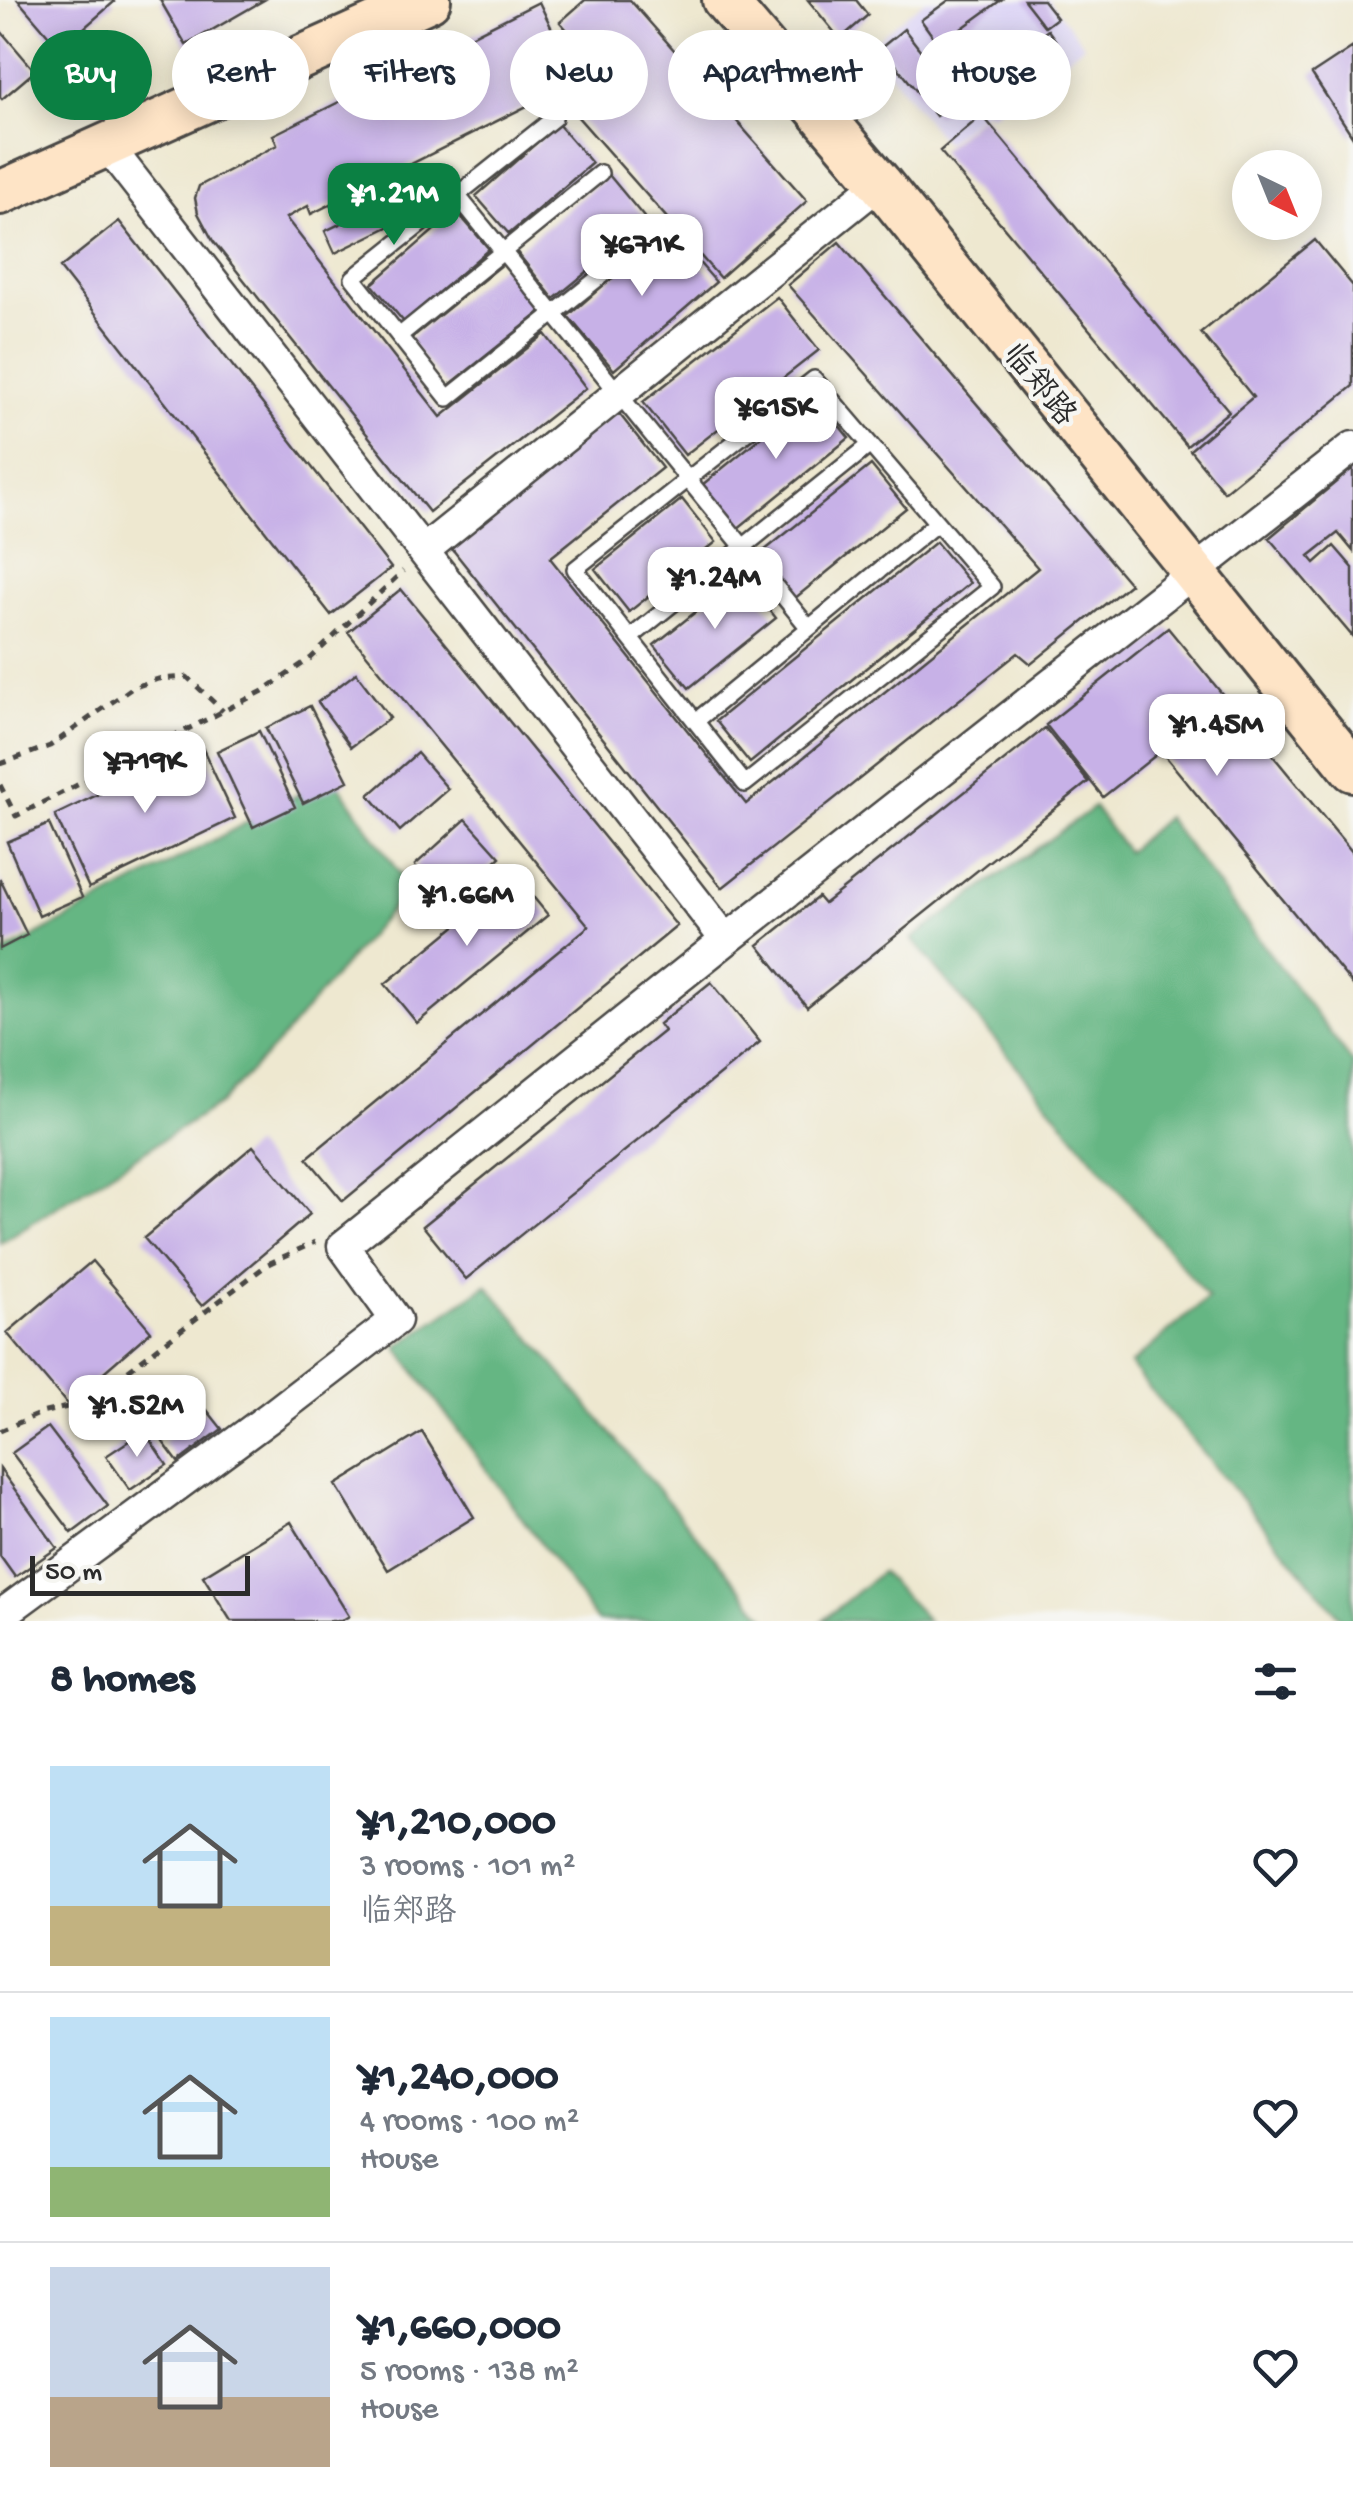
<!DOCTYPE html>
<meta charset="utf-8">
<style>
:root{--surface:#fff;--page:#f6f6f7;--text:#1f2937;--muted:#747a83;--line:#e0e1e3;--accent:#0b8043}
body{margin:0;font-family:"Gochi Hand","LXGW WenKai TC",sans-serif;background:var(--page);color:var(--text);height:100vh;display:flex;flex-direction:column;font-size:38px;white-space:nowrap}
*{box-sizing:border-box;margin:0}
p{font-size:32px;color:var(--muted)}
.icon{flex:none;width:55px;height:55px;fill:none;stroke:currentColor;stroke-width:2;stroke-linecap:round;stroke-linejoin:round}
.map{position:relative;height:1621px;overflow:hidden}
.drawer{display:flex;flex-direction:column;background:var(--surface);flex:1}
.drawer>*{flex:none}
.banner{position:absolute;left:30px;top:30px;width:1295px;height:90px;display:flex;gap:20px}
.needle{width:65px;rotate:137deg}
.controls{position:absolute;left:1232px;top:150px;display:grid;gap:20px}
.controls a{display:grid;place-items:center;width:90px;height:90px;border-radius:50%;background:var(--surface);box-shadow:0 5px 25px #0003;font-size:50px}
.scale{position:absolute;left:30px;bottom:25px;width:220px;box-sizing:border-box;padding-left:10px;border:5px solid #2b2b2b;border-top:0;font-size:28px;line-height:35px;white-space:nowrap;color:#2b2b2b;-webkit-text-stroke:8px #f6f6f2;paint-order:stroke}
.price{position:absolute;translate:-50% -85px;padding:0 22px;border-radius:20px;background:#fff;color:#222;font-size:32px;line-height:65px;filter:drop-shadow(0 2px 5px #0008)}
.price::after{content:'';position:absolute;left:50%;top:60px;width:30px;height:22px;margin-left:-15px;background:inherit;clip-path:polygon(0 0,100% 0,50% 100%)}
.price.active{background:var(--accent);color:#fff}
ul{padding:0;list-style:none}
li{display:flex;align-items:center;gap:30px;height:250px;padding:0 50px}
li+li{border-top:2px solid var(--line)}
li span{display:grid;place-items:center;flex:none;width:280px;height:200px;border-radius:0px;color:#555}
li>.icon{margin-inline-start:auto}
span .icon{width:120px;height:120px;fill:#fffc;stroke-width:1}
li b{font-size:42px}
h2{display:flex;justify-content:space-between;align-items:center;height:120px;padding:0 50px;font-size:42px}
.chip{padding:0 35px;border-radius:45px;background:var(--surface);box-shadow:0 5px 25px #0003;font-size:35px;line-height:90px}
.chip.active{background:var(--accent);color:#fff}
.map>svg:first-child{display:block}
.built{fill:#ddd5f6}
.forest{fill:#65b683;stroke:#487057;stroke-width:2.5}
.building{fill:#c7b1e7}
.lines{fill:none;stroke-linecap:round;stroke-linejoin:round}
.service-casing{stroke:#484744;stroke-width:20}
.minor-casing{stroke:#484744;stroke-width:35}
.secondary-casing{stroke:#484744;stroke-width:48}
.path{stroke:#484744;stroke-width:5;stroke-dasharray:8 8;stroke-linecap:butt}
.service{stroke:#fff;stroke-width:15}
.minor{stroke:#fff;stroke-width:30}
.secondary{stroke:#fee4c6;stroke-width:42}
.labels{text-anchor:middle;stroke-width:9;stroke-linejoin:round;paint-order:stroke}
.street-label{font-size:32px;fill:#2b2b2b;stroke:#f6f6f2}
</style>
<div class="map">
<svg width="1353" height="1621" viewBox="0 0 1353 1621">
<rect width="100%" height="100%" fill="#f6f6f2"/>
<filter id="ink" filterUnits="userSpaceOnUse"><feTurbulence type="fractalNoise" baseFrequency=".01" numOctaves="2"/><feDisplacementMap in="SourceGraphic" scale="20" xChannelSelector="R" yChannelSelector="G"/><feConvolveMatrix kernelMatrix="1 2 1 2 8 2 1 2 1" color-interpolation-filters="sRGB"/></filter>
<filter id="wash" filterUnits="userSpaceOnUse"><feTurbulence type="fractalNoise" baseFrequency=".0048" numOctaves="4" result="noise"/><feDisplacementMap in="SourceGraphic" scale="40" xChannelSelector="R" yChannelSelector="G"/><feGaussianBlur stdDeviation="2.25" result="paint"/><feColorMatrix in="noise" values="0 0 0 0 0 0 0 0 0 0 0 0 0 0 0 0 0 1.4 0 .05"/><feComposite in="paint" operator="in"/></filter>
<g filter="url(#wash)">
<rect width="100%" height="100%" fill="#eee8d0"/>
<!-- built -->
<path class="built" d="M 925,0 L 1049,0 L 1084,45 L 990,115 L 986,110 L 945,143 L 868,46 Z"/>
<!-- forest -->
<path class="forest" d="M 333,776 L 409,888 L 279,1042 L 219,1104 L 0,1243 L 0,955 Z
M 1094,807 L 1127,852 L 1166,817 L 1353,1063 L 1353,1621 L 1343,1621 L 1130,1365 L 1208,1298 L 912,939 Z
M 487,1285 L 768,1621 L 597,1621 L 397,1347 Z
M 881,1572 L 928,1621 L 822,1621 Z"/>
<g id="blocks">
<!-- building -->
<path class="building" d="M 18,0 L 112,0 L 114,2 L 60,49 Z
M 160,0 L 264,0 L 186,45 Z
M 585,0 L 630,0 L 807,201 L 720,278 L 570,108 L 607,75 L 560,22 Z
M 808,0 L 856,0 L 868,15 L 840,39 Z
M 949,0 L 1001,0 L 939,45 L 921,20 Z
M 1024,0 L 1043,0 L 1057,18 L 1045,27 Z
M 539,2 L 577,81 L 311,214 L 308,206 L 286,218 L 441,417 L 545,334 L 586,388 L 429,512 L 213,241 L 198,213 L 195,198 L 199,186 L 277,145 L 273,135 Z
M 904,29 L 958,99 L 936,116 L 882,47 Z
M 0,30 L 35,71 L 2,99 L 0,97 Z
M 1048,30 L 1066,55 L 990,112 L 972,88 Z
M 1353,47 L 1353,137 L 1312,74 Z
M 982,115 L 1229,411 L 1187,446 L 940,151 Z
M 558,124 L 592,163 L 509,234 L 476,196 Z
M 609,175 L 648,222 L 554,299 L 516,251 Z
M 379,205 L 390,226 L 335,253 L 325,231 Z
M 456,211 L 489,249 L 404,322 L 372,284 Z
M 119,221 L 391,568 L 331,615 L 60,268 Z
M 669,228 L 716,282 L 614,370 L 568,316 Z
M 1315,240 L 1353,286 L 1353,386 L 1224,492 L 1190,450 L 1253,397 L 1201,333 Z
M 839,242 L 1130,584 L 1031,664 L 1018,653 L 722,888 L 449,545 L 617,411 L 662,468 L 550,558 L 746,804 L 1038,568 L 788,285 Z
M 503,264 L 542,311 L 447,387 L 409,340 Z
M 777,297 L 819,350 L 685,455 L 643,402 Z
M 814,394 L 849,438 L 737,529 L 702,485 Z
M 871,465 L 906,508 L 794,599 L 759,555 Z
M 1353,468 L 1353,551 L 1338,533 L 1309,556 L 1315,563 L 1334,546 L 1353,568 L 1353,637 L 1269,538 Z
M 682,499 L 716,542 L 629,612 L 595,569 Z
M 936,542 L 970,583 L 750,763 L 716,721 Z
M 742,575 L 776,618 L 689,688 L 654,645 Z
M 401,589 L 677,926 L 343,1201 L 307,1158 L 589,926 L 348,632 Z
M 1168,628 L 1353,853 L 1353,985 L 1161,751 L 1103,797 L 1046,725 Z
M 356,673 L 390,718 L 351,747 L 318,702 Z
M 310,706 L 348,781 L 303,803 L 266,728 Z
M 1045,728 L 1088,782 L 807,1007 L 758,945 L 818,897 L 824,904 Z
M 259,731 L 295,807 L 253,827 L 217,751 Z
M 201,745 L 235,818 L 89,888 L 55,815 Z
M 417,753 L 448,789 L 400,831 L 369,795 Z
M 466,819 L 500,857 L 449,903 L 415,865 Z
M 49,824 L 82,897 L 39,916 L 7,842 Z
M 516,876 L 548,915 L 417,1023 L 385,984 Z
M 0,879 L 27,935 L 0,949 Z
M 711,982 L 760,1042 L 466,1279 L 423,1226 L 664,1031 L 659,1024 Z
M 253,1146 L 310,1214 L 202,1306 L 144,1238 Z
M 92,1261 L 151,1331 L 67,1404 L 7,1333 Z
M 207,1410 L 222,1429 L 178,1462 L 163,1442 Z
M 48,1427 L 108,1506 L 72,1533 L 12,1453 Z
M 144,1431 L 167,1465 L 130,1490 L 106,1456 Z
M 422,1432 L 474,1517 L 388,1570 L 336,1485 Z
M 0,1469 L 57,1548 L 15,1577 L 0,1556 Z
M 291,1522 L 349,1616 L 341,1621 L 231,1621 L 203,1576 Z"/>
</g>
</g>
<g filter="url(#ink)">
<use href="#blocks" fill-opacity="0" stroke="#484744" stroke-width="2.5"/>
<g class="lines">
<!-- service casing -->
<g class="service-casing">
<path id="service" d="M 554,118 L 353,278 L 448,398 L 661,228
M 457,195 L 809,628
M 399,336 L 600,173
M 814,379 L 992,587 L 745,784 L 575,569 Z
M 630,638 L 870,445
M 696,721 L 937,523"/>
</g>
<!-- minor casing -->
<g class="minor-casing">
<path id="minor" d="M 106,144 L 726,940
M 423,551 L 880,183
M 0,1616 L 270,1417 L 396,1320 L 343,1246 L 726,940 L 1353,447"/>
</g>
<!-- secondary casing -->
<g class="secondary-casing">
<path id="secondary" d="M 724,0 L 880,183 L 1353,770
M 0,193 L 429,0"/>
</g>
<!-- path -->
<path class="path" d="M 0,764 L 50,746 L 132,688 L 158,679 L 187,677 L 223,711
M 0,785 L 16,816 L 263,691 L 311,658 L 403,571
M 0,1431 L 41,1413 L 85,1403 L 268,1264 L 315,1242"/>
<!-- service -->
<use href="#service" class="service"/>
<!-- minor -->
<use href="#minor" class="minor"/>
<!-- secondary -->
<use href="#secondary" class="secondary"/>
</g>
</g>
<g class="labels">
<!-- street labels -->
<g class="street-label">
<text transform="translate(1041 383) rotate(51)" y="11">临郑路</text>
</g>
</g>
</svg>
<div class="controls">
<a><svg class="needle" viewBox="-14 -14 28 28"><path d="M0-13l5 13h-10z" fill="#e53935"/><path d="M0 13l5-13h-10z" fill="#747a83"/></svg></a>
</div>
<div class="scale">50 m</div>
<b class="price active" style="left:394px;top:248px">¥1.21M</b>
<b class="price" style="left:642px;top:299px">¥671K</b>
<b class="price" style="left:776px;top:462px">¥615K</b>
<b class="price" style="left:715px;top:632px">¥1.24M</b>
<b class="price" style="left:1217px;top:779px">¥1.45M</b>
<b class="price" style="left:145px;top:816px">¥719K</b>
<b class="price" style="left:467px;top:949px">¥1.66M</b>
<b class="price" style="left:137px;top:1460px">¥1.52M</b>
<div class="banner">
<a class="chip active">Buy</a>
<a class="chip">Rent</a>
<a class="chip">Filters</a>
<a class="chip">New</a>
<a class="chip">Apartment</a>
<a class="chip">House</a>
</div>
</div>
<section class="drawer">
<h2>8 homes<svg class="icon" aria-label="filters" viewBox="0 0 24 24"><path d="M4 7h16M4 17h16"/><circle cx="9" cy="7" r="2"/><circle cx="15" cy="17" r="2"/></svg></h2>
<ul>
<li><span style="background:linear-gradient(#bfe0f5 70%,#c2b280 0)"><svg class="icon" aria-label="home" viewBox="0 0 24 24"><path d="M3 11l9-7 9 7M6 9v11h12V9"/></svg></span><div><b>¥1,210,000</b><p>3 rooms · 101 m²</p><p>临郑路</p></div><svg class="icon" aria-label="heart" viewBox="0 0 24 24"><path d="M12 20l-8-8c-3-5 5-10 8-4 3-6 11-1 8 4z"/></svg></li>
<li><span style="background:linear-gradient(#bfe0f5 75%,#8fb573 0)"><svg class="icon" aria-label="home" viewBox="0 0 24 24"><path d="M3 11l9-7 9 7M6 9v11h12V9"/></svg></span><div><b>¥1,240,000</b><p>4 rooms · 100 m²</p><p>House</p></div><svg class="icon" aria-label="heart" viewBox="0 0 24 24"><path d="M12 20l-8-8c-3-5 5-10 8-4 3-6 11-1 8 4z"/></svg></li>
<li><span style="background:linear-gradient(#c9d6e8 65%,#b9a48a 0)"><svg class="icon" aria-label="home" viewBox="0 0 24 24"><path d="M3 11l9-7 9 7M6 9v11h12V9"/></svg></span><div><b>¥1,660,000</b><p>5 rooms · 138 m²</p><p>House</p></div><svg class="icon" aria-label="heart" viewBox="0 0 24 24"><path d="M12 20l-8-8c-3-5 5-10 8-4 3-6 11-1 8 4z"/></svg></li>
</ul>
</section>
